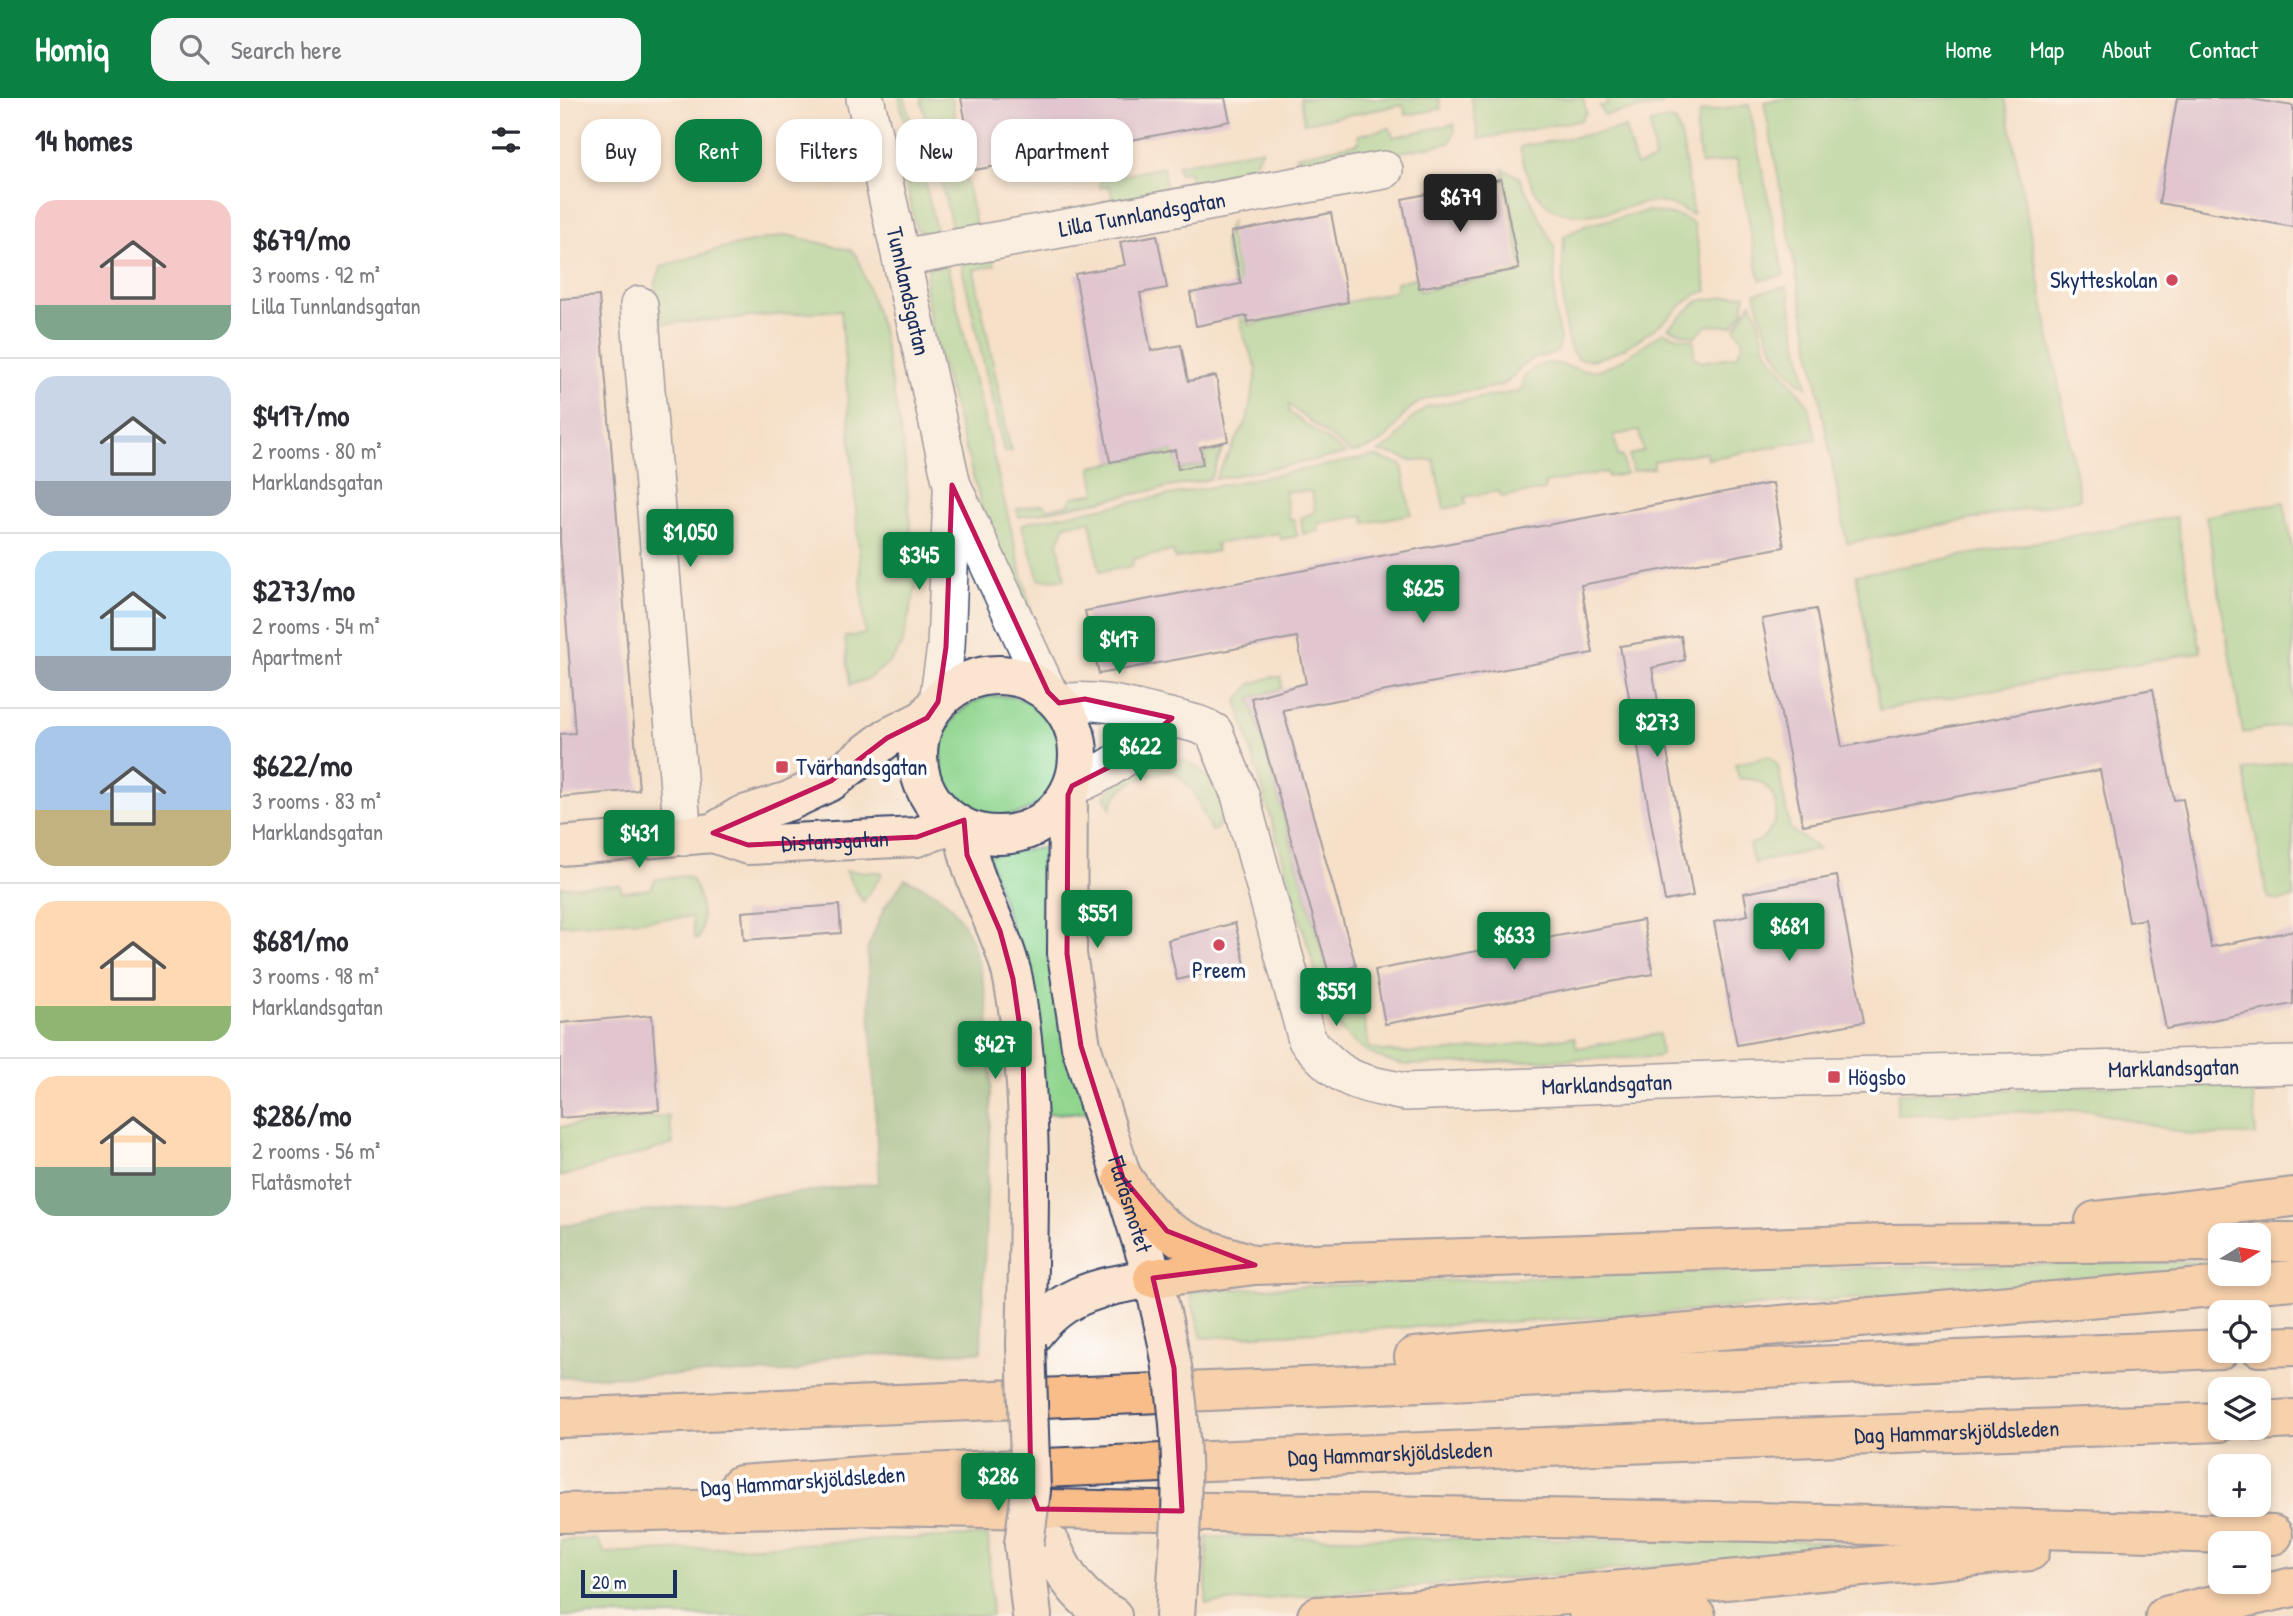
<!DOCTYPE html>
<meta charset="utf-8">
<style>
:root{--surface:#fff;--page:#f7f7f7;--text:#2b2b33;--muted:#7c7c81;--line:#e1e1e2;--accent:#0b8043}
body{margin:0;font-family:"Patrick Hand",sans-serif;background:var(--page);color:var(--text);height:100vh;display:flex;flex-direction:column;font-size:26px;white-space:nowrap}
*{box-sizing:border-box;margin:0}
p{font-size:23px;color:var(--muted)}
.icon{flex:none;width:38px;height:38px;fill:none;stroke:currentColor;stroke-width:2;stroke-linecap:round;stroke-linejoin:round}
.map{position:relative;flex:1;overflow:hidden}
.side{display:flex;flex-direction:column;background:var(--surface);width:560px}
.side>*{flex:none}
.top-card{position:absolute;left:21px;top:21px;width:665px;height:63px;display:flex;gap:14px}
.needle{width:46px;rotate:79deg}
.fabs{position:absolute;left:1648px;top:1125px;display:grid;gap:14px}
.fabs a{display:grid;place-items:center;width:63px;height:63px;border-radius:14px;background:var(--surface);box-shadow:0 4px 10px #0003;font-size:35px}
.scale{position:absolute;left:21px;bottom:18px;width:96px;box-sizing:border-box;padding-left:7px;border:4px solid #1b2f5e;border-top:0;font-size:19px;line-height:24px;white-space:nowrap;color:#1b2f5e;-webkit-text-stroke:5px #fff;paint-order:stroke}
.price{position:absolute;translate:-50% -60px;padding:0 16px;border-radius:7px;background:var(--accent);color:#fff;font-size:23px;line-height:46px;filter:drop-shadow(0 2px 4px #0008)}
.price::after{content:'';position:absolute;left:50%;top:42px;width:21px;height:16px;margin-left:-10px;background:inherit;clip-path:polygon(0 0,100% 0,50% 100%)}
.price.on{background:#222;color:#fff}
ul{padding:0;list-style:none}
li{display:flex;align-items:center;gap:21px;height:175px;padding:0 35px}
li+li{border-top:2px solid var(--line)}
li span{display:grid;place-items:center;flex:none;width:196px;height:140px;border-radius:21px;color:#555}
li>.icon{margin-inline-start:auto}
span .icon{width:84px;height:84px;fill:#fffc;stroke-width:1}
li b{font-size:30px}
h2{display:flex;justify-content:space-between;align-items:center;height:84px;padding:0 35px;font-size:30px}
.tag{padding:0 24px;border-radius:21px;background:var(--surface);box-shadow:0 4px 10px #0003;font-size:24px;line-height:63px}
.tag.on{background:var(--accent);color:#fff}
header{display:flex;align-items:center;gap:42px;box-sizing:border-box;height:98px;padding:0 35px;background:var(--accent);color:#fff}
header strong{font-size:33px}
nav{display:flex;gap:38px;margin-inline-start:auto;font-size:24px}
.search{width:490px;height:63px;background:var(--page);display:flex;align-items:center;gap:18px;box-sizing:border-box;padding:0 24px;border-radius:21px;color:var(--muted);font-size:26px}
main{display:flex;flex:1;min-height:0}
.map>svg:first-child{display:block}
.green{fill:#90d58e;stroke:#568276;stroke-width:2}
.forest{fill:#74b679;stroke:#48726c;stroke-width:2}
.building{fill:#c7a7d9}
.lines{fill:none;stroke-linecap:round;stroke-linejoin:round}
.street-casing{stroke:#3c4a6e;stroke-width:40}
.secondary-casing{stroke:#3c4a6e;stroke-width:42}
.primary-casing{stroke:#3c4a6e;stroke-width:42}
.street{stroke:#fff;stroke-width:37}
.secondary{stroke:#fce5d0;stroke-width:38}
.primary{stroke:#f8bd89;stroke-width:38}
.secondary-bridge-casing{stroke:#3c4a6e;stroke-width:42;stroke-linecap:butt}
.secondary-bridge{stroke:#fce5d0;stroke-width:38}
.marked{fill:none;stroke:#c2185b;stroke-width:5;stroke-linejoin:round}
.poi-dot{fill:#d1495b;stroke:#fff;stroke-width:2.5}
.labels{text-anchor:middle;stroke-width:7;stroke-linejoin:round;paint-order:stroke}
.street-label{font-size:23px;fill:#1b2f5e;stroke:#fff}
.poi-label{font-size:23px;fill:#1b2f5e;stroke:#fff;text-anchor:start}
</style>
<header>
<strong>Homiq</strong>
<div class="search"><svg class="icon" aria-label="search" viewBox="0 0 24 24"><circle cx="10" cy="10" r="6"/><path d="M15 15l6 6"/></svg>Search here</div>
<nav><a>Home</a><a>Map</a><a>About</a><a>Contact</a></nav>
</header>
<main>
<section class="side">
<h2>14 homes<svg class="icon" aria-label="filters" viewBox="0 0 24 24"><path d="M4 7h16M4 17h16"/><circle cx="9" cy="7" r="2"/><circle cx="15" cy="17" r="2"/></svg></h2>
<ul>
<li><span style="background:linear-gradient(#f6c9c9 75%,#7fa58c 0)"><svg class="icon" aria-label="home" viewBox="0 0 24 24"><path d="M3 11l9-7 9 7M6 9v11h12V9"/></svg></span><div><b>$679/mo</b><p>3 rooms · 92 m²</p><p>Lilla Tunnlandsgatan</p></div></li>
<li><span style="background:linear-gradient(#c9d6e8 75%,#9aa5b1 0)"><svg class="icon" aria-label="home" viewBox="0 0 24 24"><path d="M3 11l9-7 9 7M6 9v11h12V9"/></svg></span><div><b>$417/mo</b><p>2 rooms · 80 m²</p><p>Marklandsgatan</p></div></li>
<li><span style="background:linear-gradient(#bfe0f5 75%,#9aa5b1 0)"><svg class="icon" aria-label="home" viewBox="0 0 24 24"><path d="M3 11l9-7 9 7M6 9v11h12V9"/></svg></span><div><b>$273/mo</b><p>2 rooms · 54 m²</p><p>Apartment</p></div></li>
<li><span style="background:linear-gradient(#a9c7e8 60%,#c2b280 0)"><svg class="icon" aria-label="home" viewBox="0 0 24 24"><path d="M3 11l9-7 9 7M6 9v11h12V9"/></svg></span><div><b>$622/mo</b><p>3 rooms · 83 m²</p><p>Marklandsgatan</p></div></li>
<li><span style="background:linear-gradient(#ffd9b3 75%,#8fb573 0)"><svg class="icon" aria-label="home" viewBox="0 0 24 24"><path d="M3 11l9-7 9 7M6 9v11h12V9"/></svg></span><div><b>$681/mo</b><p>3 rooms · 98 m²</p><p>Marklandsgatan</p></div></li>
<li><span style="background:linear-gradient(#ffd9b3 65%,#7fa58c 0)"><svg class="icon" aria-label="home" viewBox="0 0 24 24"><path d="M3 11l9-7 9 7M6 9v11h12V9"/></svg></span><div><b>$286/mo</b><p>2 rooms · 56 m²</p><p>Flatåsmotet</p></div></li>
</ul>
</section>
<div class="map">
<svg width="1733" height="1518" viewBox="0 0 1733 1518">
<rect width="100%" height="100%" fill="#fff"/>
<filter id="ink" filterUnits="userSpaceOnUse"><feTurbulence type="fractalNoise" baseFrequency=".0143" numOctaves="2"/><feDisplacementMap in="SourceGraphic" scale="14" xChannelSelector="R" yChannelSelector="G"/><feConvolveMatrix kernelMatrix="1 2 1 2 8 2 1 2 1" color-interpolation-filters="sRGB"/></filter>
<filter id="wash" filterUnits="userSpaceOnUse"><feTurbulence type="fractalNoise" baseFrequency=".00686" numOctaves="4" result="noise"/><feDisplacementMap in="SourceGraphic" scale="28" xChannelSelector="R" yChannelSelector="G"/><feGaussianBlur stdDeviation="1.57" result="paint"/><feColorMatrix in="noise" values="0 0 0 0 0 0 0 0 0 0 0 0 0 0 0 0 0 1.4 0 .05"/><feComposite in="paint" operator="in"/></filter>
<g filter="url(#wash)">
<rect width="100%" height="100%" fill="#f6e0c8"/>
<!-- green -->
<path class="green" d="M 339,0 L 345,0 L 377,135 L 361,134 L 356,130 L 344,76 L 352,56 Z
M 361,0 L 392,0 L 397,31 L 374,37 L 368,33 Z
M 740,0 L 879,0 L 881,11 L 846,17 L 843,7 L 744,25 Z
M 911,0 L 1023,0 L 1026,14 L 1021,22 L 919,41 Z
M 1046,0 L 1105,0 L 1102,7 L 1044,17 L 1039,8 L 1047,7 Z
M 1227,0 L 1445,0 L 1520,401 L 1287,445 L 1204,4 Z
M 1189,7 L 1224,177 L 1200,182 L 1177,61 L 1141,67 L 1136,32 L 1140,15 Z
M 1110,21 L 1116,24 L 1122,41 L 1133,117 C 1122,111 1111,105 1097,104 C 1085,103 1072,108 1060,111 C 998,127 974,113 960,50 L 963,48 L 1065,30 L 1076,68 L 1095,62 L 1090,25 Z
M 894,26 L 895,32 L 890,45 L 752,70 L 741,69 L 736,58 L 799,45 L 798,37 L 830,30 L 833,39 Z
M 383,45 L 399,46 L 417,133 L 393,134 L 375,58 Z
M 702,51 L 685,83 L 623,92 L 621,87 L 631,85 L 629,73 L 619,75 L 617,67 Z
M 603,69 L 607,95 L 544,107 L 542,103 L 552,101 L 550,88 L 540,90 L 540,82 Z
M 943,71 L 959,79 L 994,148 L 995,216 L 1000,240 L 998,252 C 990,260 978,257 969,263 C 957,269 954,283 941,287 C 916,295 886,291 862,303 C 828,320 843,345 791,355 L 729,307 L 729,314 L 786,356 L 655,381 L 687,322 L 697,271 L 684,239 L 664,144 L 671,122 L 669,135 L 688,227 L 836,193 L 836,184 L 855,180 L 860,193 L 962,173 Z
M 1088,113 L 1122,119 L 1134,126 L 1147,193 C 1126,198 1118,213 1102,225 C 1082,240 1042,269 1017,260 C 998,245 1003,162 1004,138 L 1027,127 Z
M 227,137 L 290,152 L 297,158 L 321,228 L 344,353 L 356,489 L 342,547 L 329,565 L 309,580 L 290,587 L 285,539 L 305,536 L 281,212 L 100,226 L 95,186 L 102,168 L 167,149 Z
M 432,159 L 435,167 L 414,172 L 451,353 L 444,354 L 402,170 L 402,165 Z
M 387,167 L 471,513 L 465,509 L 423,413 L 372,232 L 365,189 L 368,170 Z
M 1227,189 L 1247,289 C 1214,268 1204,231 1195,195 Z
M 1186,196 L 1183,213 L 1172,228 L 1148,227 L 1134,239 L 1108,230 L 1138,203 Z
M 1191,204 L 1198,219 L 1205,250 L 1249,308 L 1256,341 L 1147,361 L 1146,354 L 1094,363 L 1094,370 L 1072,373 L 1069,357 L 1083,353 L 1079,333 L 1054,337 L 1058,359 L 1062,358 L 1066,376 L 1048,379 L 1046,374 L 985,385 L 985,392 L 942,399 L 939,393 L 905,399 L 906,406 L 884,411 L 874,362 L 851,363 L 837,357 L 819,354 L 834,344 L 849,323 L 868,308 L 958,294 L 963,289 L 962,282 C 990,248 1007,277 1037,272 C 1055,270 1087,244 1103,234 L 1134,243 L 1134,259 L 1141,264 L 1177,258 L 1183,244 L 1175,230 Z
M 663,351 L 650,381 L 459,419 L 457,411 L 482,406 L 489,411 L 509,406 L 512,399 L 536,395 L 531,369 L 613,353 L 619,372 L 645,366 L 644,355 Z
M 814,358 L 842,367 L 851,416 L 805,425 L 804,418 L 759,425 L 759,433 L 743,436 L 741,420 L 755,414 L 752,394 L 725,393 L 729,421 L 734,421 L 737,438 L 721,441 L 719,435 L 656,446 L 657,453 L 615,461 L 613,453 L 573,461 L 573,468 L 540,474 L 530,423 L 505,427 L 498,445 L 505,481 L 479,482 L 462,428 L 468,424 Z
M 1724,404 L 1733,455 L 1733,626 L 1683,635 L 1646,418 Z
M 1616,419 L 1641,554 L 1320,612 L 1296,477 Z
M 712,579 L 721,579 L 722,590 L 690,600 L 769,877 L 794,871 L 809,949 C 841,965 973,943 1014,939 L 1017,950 L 1099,936 L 1101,956 L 1096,959 L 845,967 C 807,960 782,941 765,906 L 677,603 L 691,586 Z
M381 658a60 60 0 1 1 120 0a60 60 0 1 1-120 0Z
M 1210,658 L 1218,668 L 1230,731 L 1259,751 L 1194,765 L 1189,747 C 1232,733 1220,675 1179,681 L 1175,666 Z
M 615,660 C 642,666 658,687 663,713 L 657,731 L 651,733 L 634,694 L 615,674 C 590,673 556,685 551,711 L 545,698 C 562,674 586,660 615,660 Z
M 1733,663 L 1733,800 L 1718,803 L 1709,800 L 1706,793 L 1684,672 Z
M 490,749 L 527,1014 L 488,1016 L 475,904 L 428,757 Z
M 285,773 L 321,774 L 322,776 L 303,804 Z
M 126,778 C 140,783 147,830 138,841 L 135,841 L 132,819 L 0,827 L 0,789 L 60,787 L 62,794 L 91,791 L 96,781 Z
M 1692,983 L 1696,1037 L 1632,1037 L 1526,1012 L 1337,1017 L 1338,995 Z
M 109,1018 L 113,1046 L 0,1079 L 0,1029 Z
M 1661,1163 L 1661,1173 L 1078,1217 L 642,1240 L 629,1193 L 1159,1172 Z
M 428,1437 L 432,1518 L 0,1518 L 0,1442 L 36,1441 L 45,1455 Z
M 647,1439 L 1280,1443 L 1278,1453 L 646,1506 Z"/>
<!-- forest -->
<path class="forest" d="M 345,781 C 365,789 381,795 394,812 C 444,875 430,1017 427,1094 C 425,1147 423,1201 421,1254 L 271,1258 L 236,1274 L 0,1280 L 0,1128 L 93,1112 L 319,1085 L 307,852 L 324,810 Z"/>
<g id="blocks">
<!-- building -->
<path class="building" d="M 401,0 L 665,0 L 670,23 L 415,72 Z
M 1617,0 L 1685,0 L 1733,8 L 1733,129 L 1599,105 Z
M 941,81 L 959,171 L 859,190 L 842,101 Z
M 771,115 L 788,204 L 688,224 L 687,218 L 636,228 L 630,195 L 681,186 L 671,134 Z
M 597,137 L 607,190 L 580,195 L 591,253 L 621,247 L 628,283 L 656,278 L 668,343 L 640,349 L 643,366 L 618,371 L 615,352 L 550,364 L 515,176 L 565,167 L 560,144 Z
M 39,198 L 79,692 L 0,699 L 0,636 L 15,635 L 0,443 L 0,201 Z
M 1213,385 L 1224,449 L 1021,487 L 1033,555 L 723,612 L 796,868 L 769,876 L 691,600 L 746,585 L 737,539 L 539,576 L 525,513 Z
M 1256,511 L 1282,649 L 1593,591 L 1614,702 L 1623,701 L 1651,849 L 1733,833 L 1733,906 L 1606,931 L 1585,821 L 1569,824 L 1540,672 L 1243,727 L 1202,521 Z
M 1121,538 L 1125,562 L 1092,570 L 1133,798 L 1105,803 L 1060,548 Z
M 1277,778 L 1304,924 L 1177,947 L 1154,824 L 1188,817 L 1184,795 Z
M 279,807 L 281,835 L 184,842 L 182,814 Z
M 1083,822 L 1093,876 L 825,926 L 815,872 Z
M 675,825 L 685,866 L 617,882 L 608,842 Z
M 92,917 L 99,1012 L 0,1020 L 0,925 Z"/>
</g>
</g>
<g filter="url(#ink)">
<use href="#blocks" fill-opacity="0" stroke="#3c4a6e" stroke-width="2"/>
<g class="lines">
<!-- street casing -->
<g class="street-casing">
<g id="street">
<path id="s1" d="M 305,0 L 392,387 L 488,594"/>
<path id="s2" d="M 341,160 L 824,72"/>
<path d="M 79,207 L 123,739"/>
<path d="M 378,604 L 386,549 L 392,395"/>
<path id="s3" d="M 499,605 C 539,599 574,611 613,620 C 628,624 640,625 654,634 L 680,697 L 747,942 C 784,984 792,983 845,994 L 1203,980 L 1733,967"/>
<path d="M 512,688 C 552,674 580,647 612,620"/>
</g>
</g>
<!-- secondary casing -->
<g class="secondary-casing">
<g id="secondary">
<circle cx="438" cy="657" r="80"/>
<path id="s4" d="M 508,697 L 507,856 L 521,948 L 593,1180 L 603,1223"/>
<path d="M 404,731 C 409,783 442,829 453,881 C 475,994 469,1130 466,1246"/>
<path id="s5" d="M 153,735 L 188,747 L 357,739 L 395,726"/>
<path d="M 0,748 L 153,735 L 181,718 L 229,703 L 271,683 L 327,640 L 367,620"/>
<path d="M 466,1246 C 499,1195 537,1190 593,1180"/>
<path d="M 464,1446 L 472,1518"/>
<path d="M 491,1447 C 504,1478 521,1503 552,1518"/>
<path d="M 615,1518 L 619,1454"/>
</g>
</g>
<!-- primary casing -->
<g class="primary-casing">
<g id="primary">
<path d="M 563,1080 C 602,1138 618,1143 683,1163"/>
<path d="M 1535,1123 L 1733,1099"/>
<path d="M 1699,1144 L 1733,1144"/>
<path d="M 593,1180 L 695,1167 L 1324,1146 L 1661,1144"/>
<path d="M 1699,1249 L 1733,1248"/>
<path d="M 854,1259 L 1733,1182"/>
<path d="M 0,1320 L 1661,1251"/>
<path d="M 1699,1323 L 1733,1321"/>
<path id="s6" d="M 180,1387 L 316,1377 L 959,1350 L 1661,1324"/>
<path d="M 0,1415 L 316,1408 L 1154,1423 L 1713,1437"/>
<path d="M 1028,1514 L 1136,1518"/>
<path d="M 757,1518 L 851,1512 L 1470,1453"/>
<path d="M 1605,1518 L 1733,1489"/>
</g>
</g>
<!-- street -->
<use href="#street" class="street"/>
<!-- secondary -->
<use href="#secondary" class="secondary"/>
<!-- primary -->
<use href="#primary" class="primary"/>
<!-- secondary-bridge casing -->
<g class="secondary-bridge-casing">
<path id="secondary-bridge" d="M 603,1223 C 621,1300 625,1375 619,1454
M 464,1446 L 471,1393 L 466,1246"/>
</g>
<!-- secondary-bridge -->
<use href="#secondary-bridge" class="secondary-bridge"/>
</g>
</g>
<!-- marked area -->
<path d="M0 0H1733V1518H0ZM 392,387 L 488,594 L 499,605 L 525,601 L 612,620 L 563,662 L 512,688 L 508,697 L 507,856 L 521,948 L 563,1080 L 607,1133 L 695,1167 L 593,1180 L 614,1270 L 622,1413 L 478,1411 L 471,1393 L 463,951 L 453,881 L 440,833 L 407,757 L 404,722 L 357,739 L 188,747 L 153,735 L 271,683 L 327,640 L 367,620 L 378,604 L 386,549 Z" fill="#f6e0c8" fill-opacity=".55" fill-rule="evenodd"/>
<path class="marked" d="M 392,387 L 488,594 L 499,605 L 525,601 L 612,620 L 563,662 L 512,688 L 508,697 L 507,856 L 521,948 L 563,1080 L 607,1133 L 695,1167 L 593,1180 L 614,1270 L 622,1413 L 478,1411 L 471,1393 L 463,951 L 453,881 L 440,833 L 407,757 L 404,722 L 357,739 L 188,747 L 153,735 L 271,683 L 327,640 L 367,620 L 378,604 L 386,549 Z"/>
<!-- markers -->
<g class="poi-dot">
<circle cx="1612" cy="182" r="7"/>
<rect x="215" y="662" width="14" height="14" rx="3.5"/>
<circle cx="659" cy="847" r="7"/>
<rect x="1267" y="972" width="14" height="14" rx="3.5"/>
</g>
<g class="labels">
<!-- street labels -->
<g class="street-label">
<text dy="8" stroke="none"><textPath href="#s2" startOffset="245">Lilla Tunnlandsgatan</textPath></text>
<text dy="8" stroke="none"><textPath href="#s1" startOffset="198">Tunnlandsgatan</textPath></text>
<text dy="8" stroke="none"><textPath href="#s5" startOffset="124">Distansgatan</textPath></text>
<text dy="8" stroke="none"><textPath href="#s3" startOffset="1365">Marklandsgatan</textPath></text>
<text dy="8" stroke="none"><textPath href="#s3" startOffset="798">Marklandsgatan</textPath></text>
<text dy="8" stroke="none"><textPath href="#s4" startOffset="418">Flatåsmotet</textPath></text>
<text dy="8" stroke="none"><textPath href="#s6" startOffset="1218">Dag Hammarskjöldsleden</textPath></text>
<text dy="8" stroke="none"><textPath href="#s6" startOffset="651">Dag Hammarskjöldsleden</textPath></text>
<text transform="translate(243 1383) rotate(-4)" y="8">Dag Hammarskjöldsleden</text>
</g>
<!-- poi labels -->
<g class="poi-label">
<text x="1598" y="190" text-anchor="end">Skytteskolan</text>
<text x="236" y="677">Tvärhandsgatan</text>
<text x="659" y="880" text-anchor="middle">Preem</text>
<text x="1288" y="987">Högsbo</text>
</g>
</g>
</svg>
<div class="fabs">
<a><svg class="needle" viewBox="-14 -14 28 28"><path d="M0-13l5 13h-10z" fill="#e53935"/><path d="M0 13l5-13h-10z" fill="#7c7c81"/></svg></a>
<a><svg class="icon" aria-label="locate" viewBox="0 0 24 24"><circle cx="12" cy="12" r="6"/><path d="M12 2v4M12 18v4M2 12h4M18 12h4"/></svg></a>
<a><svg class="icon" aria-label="layers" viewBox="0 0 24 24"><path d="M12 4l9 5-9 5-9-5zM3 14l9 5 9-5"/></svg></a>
<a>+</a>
<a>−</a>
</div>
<div class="scale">20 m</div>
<b class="price on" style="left:900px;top:136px">$679</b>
<b class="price" style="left:130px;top:471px">$1,050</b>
<b class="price" style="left:359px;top:494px">$345</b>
<b class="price" style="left:863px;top:527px">$625</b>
<b class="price" style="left:559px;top:578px">$417</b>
<b class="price" style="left:1097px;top:661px">$273</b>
<b class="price" style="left:580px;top:685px">$622</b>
<b class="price" style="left:79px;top:772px">$431</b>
<b class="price" style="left:537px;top:852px">$551</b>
<b class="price" style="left:1229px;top:865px">$681</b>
<b class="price" style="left:954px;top:874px">$633</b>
<b class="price" style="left:776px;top:930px">$551</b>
<b class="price" style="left:435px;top:983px">$427</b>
<b class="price" style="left:438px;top:1415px">$286</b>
<div class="top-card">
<a class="tag">Buy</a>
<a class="tag on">Rent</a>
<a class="tag">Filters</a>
<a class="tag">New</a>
<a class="tag">Apartment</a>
</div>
</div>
</main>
